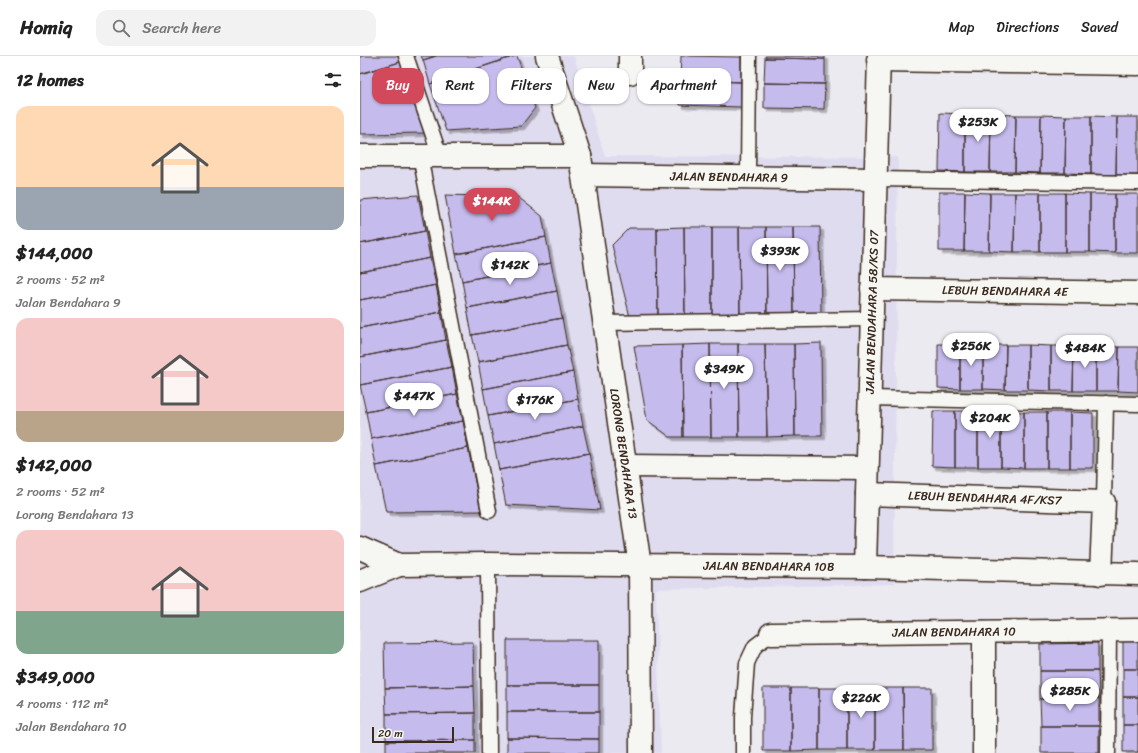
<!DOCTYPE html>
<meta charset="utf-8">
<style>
:root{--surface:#fff;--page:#f2f2f2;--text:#222;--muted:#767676;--line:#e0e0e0;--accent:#d1495b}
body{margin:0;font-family:Sriracha,sans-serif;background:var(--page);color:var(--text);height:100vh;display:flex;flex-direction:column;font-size:15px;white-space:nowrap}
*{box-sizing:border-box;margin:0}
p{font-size:13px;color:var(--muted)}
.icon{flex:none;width:22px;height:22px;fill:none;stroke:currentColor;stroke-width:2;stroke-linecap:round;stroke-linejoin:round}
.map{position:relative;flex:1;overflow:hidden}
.panel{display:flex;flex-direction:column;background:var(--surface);width:360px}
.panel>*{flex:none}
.hud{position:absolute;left:12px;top:12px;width:380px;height:36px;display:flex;gap:8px}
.scale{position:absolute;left:12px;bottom:10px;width:82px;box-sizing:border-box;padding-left:4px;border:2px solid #3b2a1e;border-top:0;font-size:11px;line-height:14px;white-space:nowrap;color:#3b2a1e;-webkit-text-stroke:3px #f6f6f2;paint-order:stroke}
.price{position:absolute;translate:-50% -34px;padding:0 9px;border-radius:14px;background:#fff;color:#222;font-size:13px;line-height:26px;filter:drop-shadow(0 1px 2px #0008)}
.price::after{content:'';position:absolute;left:50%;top:24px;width:12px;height:9px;margin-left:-6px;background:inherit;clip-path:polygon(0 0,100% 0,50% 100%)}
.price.current{background:var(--accent);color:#fff}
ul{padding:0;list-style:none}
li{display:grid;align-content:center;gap:8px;height:212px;padding:0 16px}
li span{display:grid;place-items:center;height:124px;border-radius:12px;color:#555}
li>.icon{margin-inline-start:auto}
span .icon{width:72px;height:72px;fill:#fffc;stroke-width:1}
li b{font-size:17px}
h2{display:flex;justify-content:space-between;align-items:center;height:48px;padding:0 16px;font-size:17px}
.pill{padding:0 14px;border-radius:12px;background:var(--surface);box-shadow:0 1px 3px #0004;font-size:14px;line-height:36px}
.pill.current{background:var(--accent);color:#fff}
header{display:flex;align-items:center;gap:24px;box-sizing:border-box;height:56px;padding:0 20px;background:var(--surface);border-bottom:1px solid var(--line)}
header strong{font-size:19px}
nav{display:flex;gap:22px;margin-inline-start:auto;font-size:14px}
.search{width:280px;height:36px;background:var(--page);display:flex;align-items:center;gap:10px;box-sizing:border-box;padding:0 14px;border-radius:12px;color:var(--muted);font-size:15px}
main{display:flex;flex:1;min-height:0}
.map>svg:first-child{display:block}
.built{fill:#e0dcf0}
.building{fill:#c5bbed;stroke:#3b2a1e;filter:url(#shadow)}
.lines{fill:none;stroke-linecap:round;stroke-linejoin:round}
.service-casing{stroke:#3b2a1e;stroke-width:17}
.minor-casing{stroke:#3b2a1e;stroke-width:25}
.service{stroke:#f6f6f2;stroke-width:14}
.minor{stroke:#f6f6f2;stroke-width:22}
.labels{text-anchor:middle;stroke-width:3;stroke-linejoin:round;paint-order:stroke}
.street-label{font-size:12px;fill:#3b2a1e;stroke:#f6f6f2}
</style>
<header>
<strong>Homiq</strong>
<div class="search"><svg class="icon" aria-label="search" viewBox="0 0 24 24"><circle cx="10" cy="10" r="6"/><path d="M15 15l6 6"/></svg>Search here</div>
<nav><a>Map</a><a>Directions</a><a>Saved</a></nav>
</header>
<main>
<section class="panel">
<h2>12 homes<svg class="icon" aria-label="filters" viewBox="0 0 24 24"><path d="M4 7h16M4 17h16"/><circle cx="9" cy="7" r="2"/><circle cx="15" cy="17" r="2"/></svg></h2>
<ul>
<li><span style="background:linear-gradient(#ffd9b3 65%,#9aa5b1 0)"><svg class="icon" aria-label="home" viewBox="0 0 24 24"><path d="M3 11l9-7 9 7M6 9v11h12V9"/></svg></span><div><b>$144,000</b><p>2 rooms · 52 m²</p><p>Jalan Bendahara 9</p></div></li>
<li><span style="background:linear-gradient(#f6c9c9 75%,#b9a48a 0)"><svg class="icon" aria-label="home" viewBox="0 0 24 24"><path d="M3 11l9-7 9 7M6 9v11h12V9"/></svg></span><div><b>$142,000</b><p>2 rooms · 52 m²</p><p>Lorong Bendahara 13</p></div></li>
<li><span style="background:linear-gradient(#f6c9c9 65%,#7fa58c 0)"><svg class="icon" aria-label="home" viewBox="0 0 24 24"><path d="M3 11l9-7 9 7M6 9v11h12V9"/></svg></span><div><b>$349,000</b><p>4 rooms · 112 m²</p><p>Jalan Bendahara 10</p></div></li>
</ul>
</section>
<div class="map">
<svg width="778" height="697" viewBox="0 0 778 697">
<defs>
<filter id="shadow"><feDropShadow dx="3.5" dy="3.5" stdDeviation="0" flood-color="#0004"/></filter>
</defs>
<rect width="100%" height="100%" fill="#eceaf1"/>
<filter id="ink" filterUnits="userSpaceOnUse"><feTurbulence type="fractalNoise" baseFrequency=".025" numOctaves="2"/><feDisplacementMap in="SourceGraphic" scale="8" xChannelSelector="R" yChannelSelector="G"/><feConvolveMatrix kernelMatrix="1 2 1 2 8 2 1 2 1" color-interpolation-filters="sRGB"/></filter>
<g filter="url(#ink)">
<!-- built -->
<path class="built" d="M 0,0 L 214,0 L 245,100 L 538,101 L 534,528 L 296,533 L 301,697 L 0,697 Z"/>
<!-- building -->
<path class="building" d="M 0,0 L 38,0 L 40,6 L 0,18 Z
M 61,0 L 76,0 L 63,4 Z
M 76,0 L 155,0 L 70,28 L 63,4 Z
M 155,0 L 157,0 L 175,52 L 161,70 L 86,75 L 70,28 Z
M 321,0 L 381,1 L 381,26 L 320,24 Z
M 405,0 L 465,0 L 465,3 L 405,2 Z
M 405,2 L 465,3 L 465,28 L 404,27 Z
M 40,6 L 64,77 L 0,78 L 0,18 Z
M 320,24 L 381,26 L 381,51 L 320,49 Z
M 404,27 L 465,28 L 464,53 L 404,52 Z
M 580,57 L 605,58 L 605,116 L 579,115 Z
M 605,58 L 631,58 L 630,116 L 605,116 Z
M 631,58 L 656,59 L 655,116 L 630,116 Z
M 656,59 L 681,59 L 680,117 L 655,116 Z
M 681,59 L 706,60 L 705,117 L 680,117 Z
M 706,60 L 731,60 L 731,118 L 705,117 Z
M 731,60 L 757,61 L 756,119 L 731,118 Z
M 757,61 L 778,61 L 778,119 L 756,119 Z
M 579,136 L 605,136 L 604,195 L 579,195 Z
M 605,136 L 630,137 L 629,195 L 604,195 Z
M 630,137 L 655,137 L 654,196 L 629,195 Z
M 655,137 L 680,137 L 680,196 L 654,196 Z
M 680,137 L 705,137 L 705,196 L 680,196 Z
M 705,137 L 730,138 L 730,196 L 705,196 Z
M 730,138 L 755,138 L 755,197 L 730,196 Z
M 755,138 L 778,138 L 778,197 L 755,197 Z
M 58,139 L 65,175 L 0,188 L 0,144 Z
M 85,139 L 158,141 L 182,160 L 186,181 L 96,198 Z
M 324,171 L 352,171 L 352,261 L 325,261 Z
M 324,171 L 325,261 L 298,261 L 297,172 Z
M 352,171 L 379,171 L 380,261 L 352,261 Z
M 379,171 L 406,171 L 407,260 L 380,261 Z
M 406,171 L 433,171 L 434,260 L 407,260 Z
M 433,171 L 460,171 L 461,260 L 434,260 Z
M 269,172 L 297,172 L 298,261 L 270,261 L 252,189 Z
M 65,175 L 70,202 L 0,216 L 0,188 Z
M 186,181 L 191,207 L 102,225 L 96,198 Z
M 70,202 L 76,229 L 0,244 L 0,216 Z
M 191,207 L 197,235 L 107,252 L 102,225 Z
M 76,229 L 81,256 L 0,272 L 0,244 Z
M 197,235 L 202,262 L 112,279 L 107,252 Z
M 81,256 L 86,284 L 0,301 L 0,272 Z
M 202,262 L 207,289 L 118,306 L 112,279 Z
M 86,284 L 92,311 L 0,329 L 0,301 Z
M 461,287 L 462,380 L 435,380 L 434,288 Z
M 350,288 L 378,288 L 379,381 L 351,381 Z
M 350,288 L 351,381 L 323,381 L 322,289 Z
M 378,288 L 405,288 L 407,381 L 379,381 Z
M 405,288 L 434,288 L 435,380 L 407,381 Z
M 578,288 L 600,288 L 600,333 L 578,332 Z
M 600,288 L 623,289 L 623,333 L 600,333 Z
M 207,289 L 213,316 L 123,333 L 118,306 Z
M 322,289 L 323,381 L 310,381 L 287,364 L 274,290 Z
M 623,289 L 646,289 L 645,334 L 623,333 Z
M 646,289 L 668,289 L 668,334 L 645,334 Z
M 668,289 L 691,290 L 691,335 L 668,334 Z
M 691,290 L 714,290 L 713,335 L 691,335 Z
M 714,290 L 736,290 L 736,335 L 713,335 Z
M 736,290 L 759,291 L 758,335 L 736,335 Z
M 759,291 L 778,291 L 778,336 L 758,335 Z
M 92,311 L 97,338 L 6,356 L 0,329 Z
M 213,316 L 218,343 L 128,360 L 123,333 Z
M 97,338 L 103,365 L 11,383 L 6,356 Z
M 218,343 L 223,370 L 134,388 L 128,360 Z
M 573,355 L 595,355 L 595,411 L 572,410 Z
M 595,355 L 618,355 L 618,411 L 595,411 Z
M 618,355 L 641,355 L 641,411 L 618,411 Z
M 641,355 L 664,356 L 664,412 L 641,411 Z
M 664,356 L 687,356 L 687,412 L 664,412 Z
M 687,356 L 710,356 L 710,412 L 687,412 Z
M 710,356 L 733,357 L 733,412 L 710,412 Z
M 103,365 L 108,392 L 16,410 L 11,383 Z
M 223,370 L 229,397 L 139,414 L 134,388 Z
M 108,392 L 121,455 L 26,456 L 16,410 Z
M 229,397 L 240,454 L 146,449 L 139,414 Z
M 147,584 L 239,584 L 239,629 L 147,629 Z
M 763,585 L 778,586 L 778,613 L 763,613 Z
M 113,586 L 114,630 L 25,632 L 24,587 Z
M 738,587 L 738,615 L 680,615 L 680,588 Z
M 763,613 L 778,613 L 778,641 L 763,641 Z
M 680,615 L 738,615 L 739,642 L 680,643 Z
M 147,629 L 239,629 L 239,656 L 147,656 Z
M 114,630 L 115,657 L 26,658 L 25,632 Z
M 403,632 L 431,632 L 431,695 L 403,695 Z
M 431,632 L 459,632 L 459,694 L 431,695 Z
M 459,632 L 487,632 L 487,694 L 459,694 Z
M 487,632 L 515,632 L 515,694 L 487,694 Z
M 515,632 L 543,632 L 544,694 L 515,694 Z
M 543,632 L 572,632 L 572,694 L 544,694 Z
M 763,641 L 778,641 L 778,669 L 763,669 Z
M 739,642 L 739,670 L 681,670 L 680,643 Z
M 147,656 L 239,656 L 239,683 L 147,682 Z
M 115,657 L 115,684 L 26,685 L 26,658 Z
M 763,669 L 778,669 L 778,696 L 763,696 Z
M 681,670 L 739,670 L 739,697 L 681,697 Z
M 147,682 L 239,683 L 239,697 L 147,697 Z
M 115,684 L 115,697 L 26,697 L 26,685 Z"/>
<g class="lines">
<!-- service casing -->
<g class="service-casing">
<path id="service" d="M 46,0 L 80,100
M 60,100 L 129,455
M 388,121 L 389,0
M 515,123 L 778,127
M 244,267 L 512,263
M 509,342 L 778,348
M 744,446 L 746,347
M 128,508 L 129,697
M 383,697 L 383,661 L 387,607 L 395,590 L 411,578
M 748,697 L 749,574"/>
</g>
<!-- minor casing -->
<g class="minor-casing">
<g id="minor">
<path id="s1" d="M 187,0 L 220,100 L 280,510 L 281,697"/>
<path d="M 518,4 L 778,8"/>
<path d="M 270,17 L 270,0"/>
<path d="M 0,100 L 220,100"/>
<path id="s2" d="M 223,119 L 515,123"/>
<path id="s3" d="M 512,233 L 778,237"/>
<path d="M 265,410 L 507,412"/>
<path id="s4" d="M 507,438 L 744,446 L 741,518"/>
<path d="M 0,492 L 39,509"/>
<path id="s5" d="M 505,511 L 519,0"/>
<path id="s6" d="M 0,525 L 39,509 L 128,508 L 505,511 L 778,518"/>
<path id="s7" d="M 411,578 L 778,574"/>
<path d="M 624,697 L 624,576"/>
</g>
</g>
<!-- service -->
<use href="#service" class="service"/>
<!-- minor -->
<use href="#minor" class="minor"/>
</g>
</g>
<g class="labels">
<!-- street labels -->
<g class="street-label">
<text dy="4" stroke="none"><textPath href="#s2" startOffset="146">JALAN BENDAHARA 9</textPath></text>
<text dy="4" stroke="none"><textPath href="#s3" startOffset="133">LEBUH BENDAHARA 4E</textPath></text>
<text dy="4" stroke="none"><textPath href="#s5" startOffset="255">JALAN BENDAHARA 58/KS 07</textPath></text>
<text dy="4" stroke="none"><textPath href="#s1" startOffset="406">LORONG BENDAHARA 13</textPath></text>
<text dy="4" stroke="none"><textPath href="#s4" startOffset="118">LEBUH BENDAHARA 4F/KS7</textPath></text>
<text dy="4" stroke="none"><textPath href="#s6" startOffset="412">JALAN BENDAHARA 10B</textPath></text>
<text dy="4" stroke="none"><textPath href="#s7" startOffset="183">JALAN BENDAHARA 10</textPath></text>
</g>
</g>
</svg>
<div class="scale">20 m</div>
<b class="price" style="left:618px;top:87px">$253K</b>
<b class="price current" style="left:132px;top:166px">$144K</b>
<b class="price" style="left:420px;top:216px">$393K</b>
<b class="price" style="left:150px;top:230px">$142K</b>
<b class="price" style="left:611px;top:311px">$256K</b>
<b class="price" style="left:725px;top:313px">$484K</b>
<b class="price" style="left:364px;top:334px">$349K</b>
<b class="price" style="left:54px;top:361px">$447K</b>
<b class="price" style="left:175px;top:365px">$176K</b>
<b class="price" style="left:630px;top:383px">$204K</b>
<b class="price" style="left:710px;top:656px">$285K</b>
<b class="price" style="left:501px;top:663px">$226K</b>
<div class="hud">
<a class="pill current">Buy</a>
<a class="pill">Rent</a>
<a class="pill">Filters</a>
<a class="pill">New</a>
<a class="pill">Apartment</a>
</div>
</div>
</main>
